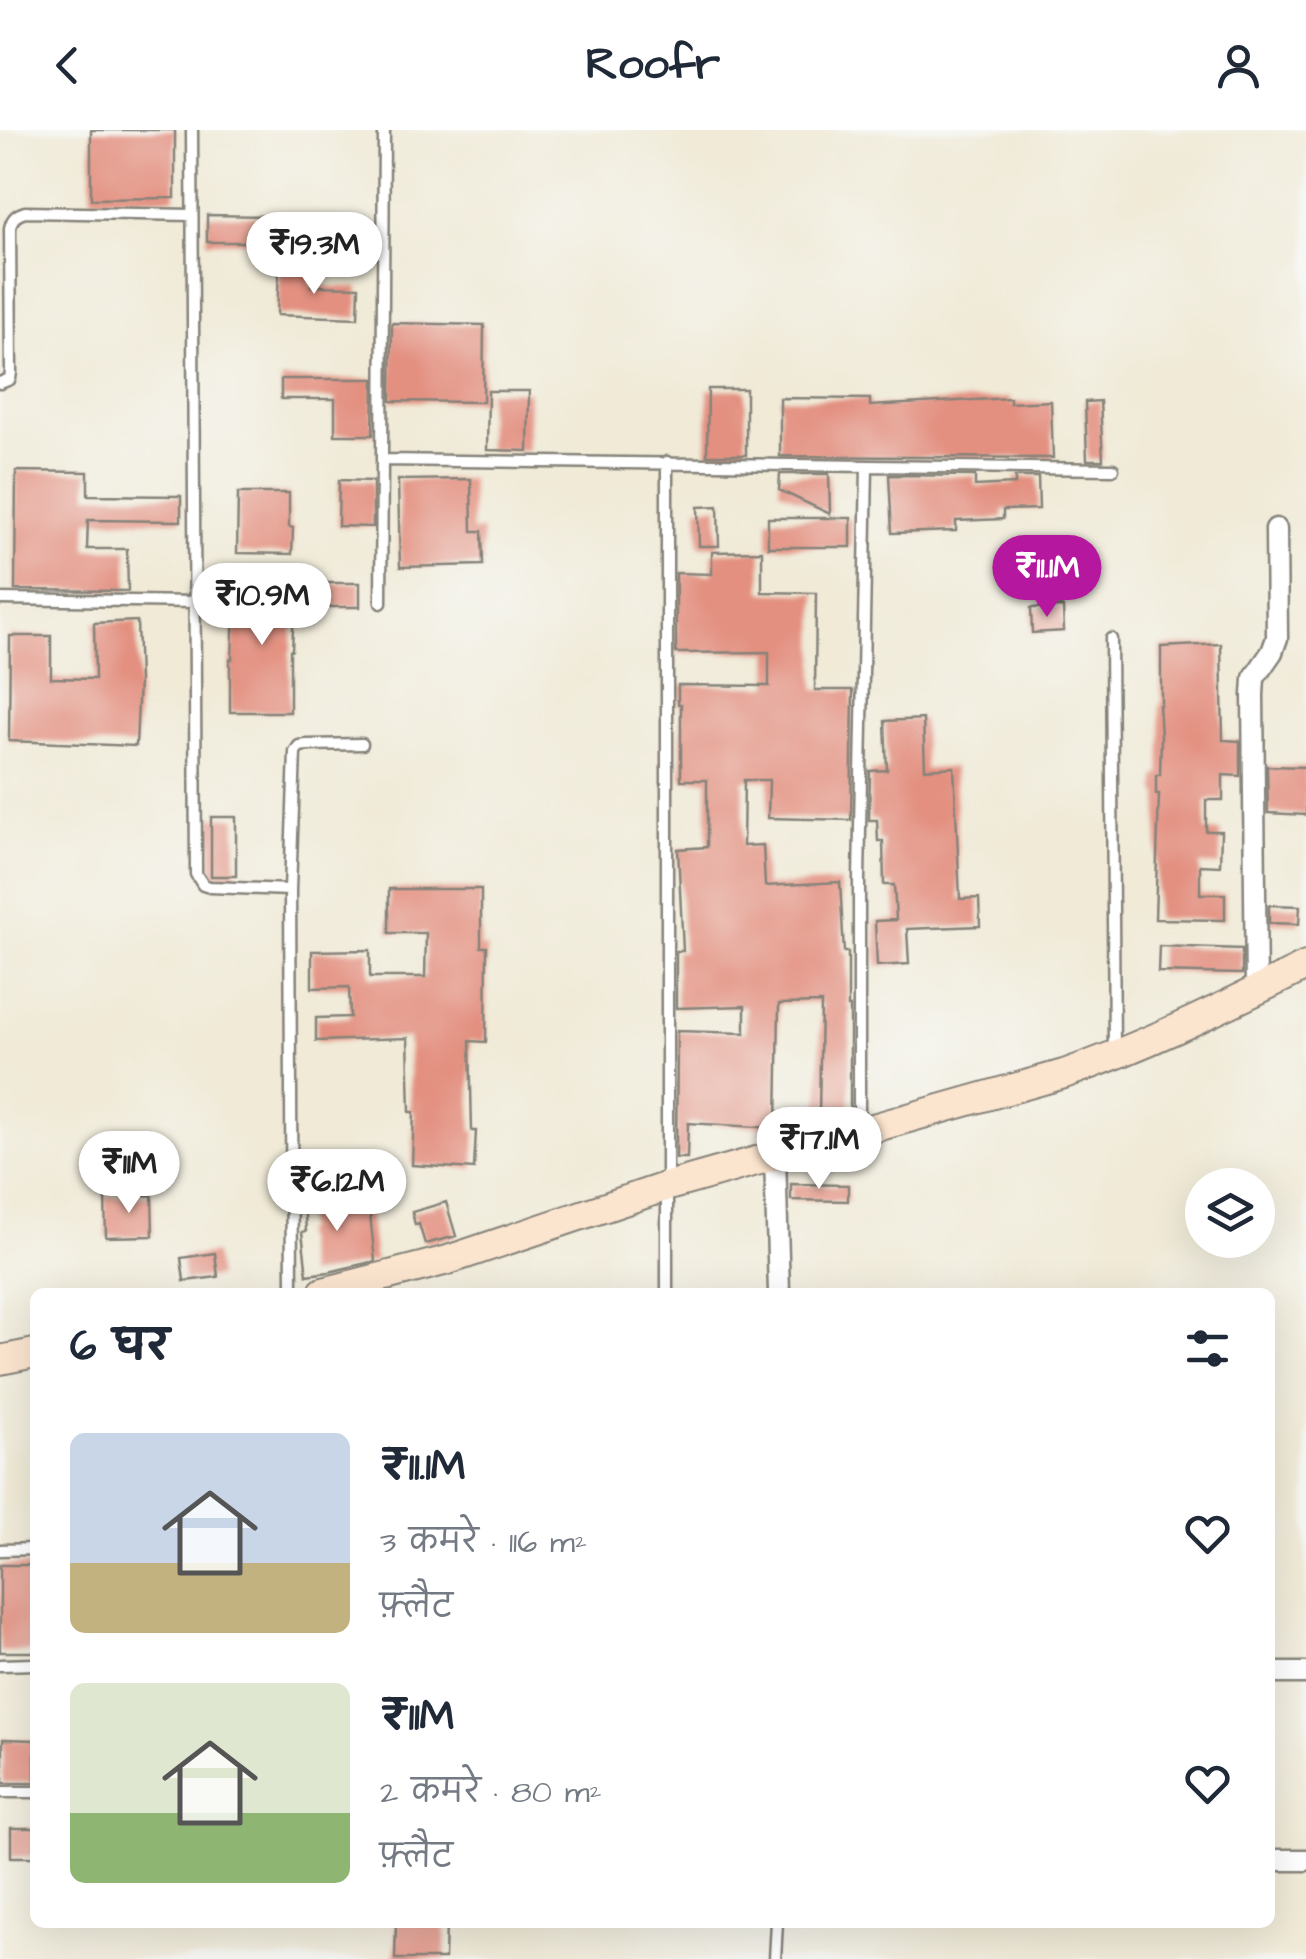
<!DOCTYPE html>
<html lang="hi">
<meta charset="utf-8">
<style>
:root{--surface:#fff;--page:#f2f2f3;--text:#1f2937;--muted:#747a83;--accent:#b5179e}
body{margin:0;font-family:"Architects Daughter","Playpen Sans Deva",sans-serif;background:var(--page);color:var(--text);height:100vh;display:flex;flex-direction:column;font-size:38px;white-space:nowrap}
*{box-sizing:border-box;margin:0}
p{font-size:32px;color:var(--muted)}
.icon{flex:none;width:55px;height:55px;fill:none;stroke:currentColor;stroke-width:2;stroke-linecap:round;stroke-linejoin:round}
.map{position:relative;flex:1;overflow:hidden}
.panel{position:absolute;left:30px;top:1158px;width:1245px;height:640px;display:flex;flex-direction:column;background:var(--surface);border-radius:15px;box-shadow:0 10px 40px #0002}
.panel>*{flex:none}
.tools{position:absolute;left:1185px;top:1038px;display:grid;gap:20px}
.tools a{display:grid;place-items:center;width:90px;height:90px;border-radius:50%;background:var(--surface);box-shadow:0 10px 40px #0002;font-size:50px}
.price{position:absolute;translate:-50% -85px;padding:0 22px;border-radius:35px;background:#fff;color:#222;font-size:32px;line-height:65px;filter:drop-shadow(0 2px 5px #0008)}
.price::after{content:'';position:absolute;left:50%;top:60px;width:30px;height:22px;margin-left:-15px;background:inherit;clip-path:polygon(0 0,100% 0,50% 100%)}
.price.on{background:var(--accent);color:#fff}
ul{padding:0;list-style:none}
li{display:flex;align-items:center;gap:30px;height:250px;padding:0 40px}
li span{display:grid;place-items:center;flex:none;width:280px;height:200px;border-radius:15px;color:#555}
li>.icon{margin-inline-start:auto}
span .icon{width:120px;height:120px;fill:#fffc;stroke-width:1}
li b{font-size:42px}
h2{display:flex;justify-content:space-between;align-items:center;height:120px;padding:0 40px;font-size:42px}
header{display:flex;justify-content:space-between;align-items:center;height:130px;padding:0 40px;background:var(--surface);font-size:45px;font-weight:800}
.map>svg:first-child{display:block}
.building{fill:#e39080}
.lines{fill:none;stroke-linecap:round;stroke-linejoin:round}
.lane-casing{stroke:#86837a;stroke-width:15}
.street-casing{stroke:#86837a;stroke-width:25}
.secondary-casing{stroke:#86837a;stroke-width:32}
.lane{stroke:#fff;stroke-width:10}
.street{stroke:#fff;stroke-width:20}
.secondary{stroke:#fce5cf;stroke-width:28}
</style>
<header><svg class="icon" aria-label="back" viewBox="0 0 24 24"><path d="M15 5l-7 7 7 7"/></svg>Roofr<svg class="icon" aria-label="person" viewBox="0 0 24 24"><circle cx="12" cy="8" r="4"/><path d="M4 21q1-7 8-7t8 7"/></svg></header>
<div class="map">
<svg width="1306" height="1829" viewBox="0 0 1306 1829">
<rect width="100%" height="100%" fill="#f6f6f2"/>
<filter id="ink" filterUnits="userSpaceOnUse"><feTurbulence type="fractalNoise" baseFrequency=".01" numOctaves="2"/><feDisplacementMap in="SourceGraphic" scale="20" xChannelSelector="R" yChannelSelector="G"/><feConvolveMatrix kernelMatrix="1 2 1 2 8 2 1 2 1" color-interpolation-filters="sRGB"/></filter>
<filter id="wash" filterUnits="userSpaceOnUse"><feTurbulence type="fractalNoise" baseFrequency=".0048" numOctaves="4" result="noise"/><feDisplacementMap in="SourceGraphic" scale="40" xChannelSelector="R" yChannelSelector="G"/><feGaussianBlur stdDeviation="2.25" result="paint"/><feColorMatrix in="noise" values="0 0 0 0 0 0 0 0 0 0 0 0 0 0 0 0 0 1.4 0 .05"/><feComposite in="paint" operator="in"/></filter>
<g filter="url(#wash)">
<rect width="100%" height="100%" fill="#f0ead7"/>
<g id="blocks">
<!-- building -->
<path class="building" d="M 91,0 L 175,0 L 175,68 L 91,69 Z
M 207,85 L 273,86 L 273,112 L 207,112 Z
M 279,138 L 312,140 L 311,156 L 359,157 L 358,188 L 277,185 Z
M 392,193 L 484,195 L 483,272 L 391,271 Z
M 281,249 L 374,249 L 373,305 L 335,305 L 335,269 L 281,269 Z
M 708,259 L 746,259 L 746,325 L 707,325 Z
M 488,261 L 529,261 L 528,321 L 487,320 Z
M 780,268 L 870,269 L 870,276 L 1010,268 L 1010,273 L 1051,271 L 1053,328 L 780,326 Z
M 1100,271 L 1103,330 L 1087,330 L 1085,272 Z
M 16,341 L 88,342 L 88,365 L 181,366 L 181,391 L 88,390 L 87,419 L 127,419 L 128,461 L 15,460 Z
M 780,344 L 829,344 L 830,384 L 779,360 Z
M 889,345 L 975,346 L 975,356 L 1015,354 L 1015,347 L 1038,347 L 1039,379 L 1003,380 L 1003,389 L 956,391 L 956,401 L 892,403 Z
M 471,349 L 472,401 L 482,401 L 483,435 L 400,437 L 398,350 Z
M 339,350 L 373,351 L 373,397 L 338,396 Z
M 238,363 L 289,363 L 289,397 L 293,398 L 292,424 L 237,423 Z
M 718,376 L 719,416 L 699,416 L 698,377 Z
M 768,388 L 851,388 L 851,417 L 768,417 Z
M 762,421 L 762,462 L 816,463 L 815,560 L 853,560 L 851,690 L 768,688 L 769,650 L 744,650 L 743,716 L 763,715 L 765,756 L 840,752 L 844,822 L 848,822 L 848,877 L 850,877 L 850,985 L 819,984 L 821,873 L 779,874 L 777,998 L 688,993 L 687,1028 L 676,1028 L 677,901 L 745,903 L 745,876 L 676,878 L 676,821 L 683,821 L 678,719 L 707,717 L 707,650 L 681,650 L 681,574 L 678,574 L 678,555 L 769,556 L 769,522 L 676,523 L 676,443 L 712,444 L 712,422 Z
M 235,453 L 295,455 L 292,520 L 290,520 L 290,582 L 230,582 L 230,529 L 232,529 Z
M 322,453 L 360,453 L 360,477 L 322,477 Z
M 1063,477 L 1064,501 L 1032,503 L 1031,478 Z
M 137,491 L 139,550 L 136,616 L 9,611 L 10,506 L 51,506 L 51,548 L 95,549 L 94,493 Z
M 1221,514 L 1223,610 L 1240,611 L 1240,646 L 1223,645 L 1223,670 L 1206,670 L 1206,701 L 1221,701 L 1220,736 L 1200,735 L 1200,764 L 1225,764 L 1225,790 L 1155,789 L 1159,664 L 1156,664 L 1156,645 L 1160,645 L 1161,607 L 1159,575 L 1161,575 L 1161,517 Z
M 923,589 L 925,639 L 954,637 L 960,769 L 979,768 L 980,796 L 907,799 L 909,834 L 877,836 L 875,791 L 896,790 L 894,755 L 884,755 L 883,711 L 878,711 L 877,690 L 869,690 L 870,641 L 887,640 L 885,591 Z
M 1267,636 L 1306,637 L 1306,685 L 1268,683 Z
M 211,687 L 236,687 L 236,746 L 211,746 Z
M 389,759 L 481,759 L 481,817 L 487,817 L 486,912 L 470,911 L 472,1001 L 476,1001 L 474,1039 L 412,1035 L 414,982 L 410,982 L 408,908 L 316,911 L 316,888 L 350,887 L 349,857 L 312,858 L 312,821 L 370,820 L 370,847 L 425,847 L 426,803 L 389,803 Z
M 1269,775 L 1300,776 L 1299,794 L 1269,793 Z
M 1159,816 L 1242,819 L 1242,844 L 1158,842 Z
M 791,1054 L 848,1055 L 848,1071 L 791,1070 Z
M 152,1065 L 153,1106 L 106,1107 L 105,1066 Z
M 368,1066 L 375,1131 L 329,1142 L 307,1145 L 302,1102 L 306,1101 L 304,1070 Z
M 446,1072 L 456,1106 L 425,1114 L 419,1094 L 415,1095 L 412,1082 Z
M 215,1123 L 218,1147 L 184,1151 L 181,1128 Z
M 0,1435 L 35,1435 L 35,1522 L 0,1522 Z
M 3,1609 L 35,1610 L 35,1653 L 3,1653 Z
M 11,1698 L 35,1698 L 35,1727 L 11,1727 Z
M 396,1792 L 446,1792 L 445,1829 L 395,1829 Z"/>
</g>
</g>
<g filter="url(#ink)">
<use href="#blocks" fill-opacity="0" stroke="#86837a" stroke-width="2.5"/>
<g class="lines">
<!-- lane casing -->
<g class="lane-casing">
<path id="lane" d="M 192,0 L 196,744 L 203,755 L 210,757 L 290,760 L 292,1162
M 384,0 L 382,330 L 1113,339
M 0,253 L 10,249 L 11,242 L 10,98 C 12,89 15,85 25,82 L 192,85
M 667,332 L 667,1162
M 0,469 L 196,472
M 381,473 L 382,330
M 1111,509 L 1114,923
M 290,760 L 295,622 L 299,616 L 307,615 L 362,614
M 859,1001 L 859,749 L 867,337
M 0,1420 L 35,1419
M 0,1535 L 35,1534
M 0,1662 L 35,1662
M 775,1829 L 777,1792"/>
</g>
<!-- street casing -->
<g class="street-casing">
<path id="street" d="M 1256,861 L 1253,565 L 1254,548 L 1272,522 L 1277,508 L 1276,399
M 775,1025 L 779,1162
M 1270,1543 L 1306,1543
M 1270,1730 L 1306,1730"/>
</g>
<!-- secondary casing -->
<g class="secondary-casing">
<path id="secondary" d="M 323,1162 L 448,1130 L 668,1056 L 1064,944 C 1148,915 1227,875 1306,836
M 0,1230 L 35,1223"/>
</g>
<!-- lane -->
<use href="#lane" class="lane"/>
<!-- street -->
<use href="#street" class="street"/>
<!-- secondary -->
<use href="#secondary" class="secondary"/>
</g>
</g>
</svg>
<div class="tools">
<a><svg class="icon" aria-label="layers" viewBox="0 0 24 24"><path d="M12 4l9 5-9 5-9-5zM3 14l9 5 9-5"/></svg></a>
</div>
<b class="price" style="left:314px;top:167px">₹19.3M</b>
<b class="price on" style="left:1047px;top:490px">₹11.1M</b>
<b class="price" style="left:262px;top:518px">₹10.9M</b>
<b class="price" style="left:819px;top:1062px">₹17.1M</b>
<b class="price" style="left:129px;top:1086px">₹11M</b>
<b class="price" style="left:337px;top:1104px">₹6.12M</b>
<section class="panel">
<h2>6 घर<svg class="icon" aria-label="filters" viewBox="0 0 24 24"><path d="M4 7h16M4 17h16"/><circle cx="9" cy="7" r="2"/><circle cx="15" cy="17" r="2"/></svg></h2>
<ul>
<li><span style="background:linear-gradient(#c9d6e8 65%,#c2b280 0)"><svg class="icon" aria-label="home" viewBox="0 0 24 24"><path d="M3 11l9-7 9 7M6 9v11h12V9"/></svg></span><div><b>₹11.1M</b><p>3 कमरे · 116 m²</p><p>फ़्लैट</p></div><svg class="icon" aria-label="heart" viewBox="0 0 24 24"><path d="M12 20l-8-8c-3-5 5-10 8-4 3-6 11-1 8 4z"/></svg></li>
<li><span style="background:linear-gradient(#dfe7d0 65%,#8fb573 0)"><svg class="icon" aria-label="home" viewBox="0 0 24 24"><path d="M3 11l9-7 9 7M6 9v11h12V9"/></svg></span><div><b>₹11M</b><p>2 कमरे · 80 m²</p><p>फ़्लैट</p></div><svg class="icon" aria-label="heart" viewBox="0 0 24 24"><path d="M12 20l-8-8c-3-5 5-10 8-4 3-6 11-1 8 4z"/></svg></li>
</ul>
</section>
</div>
